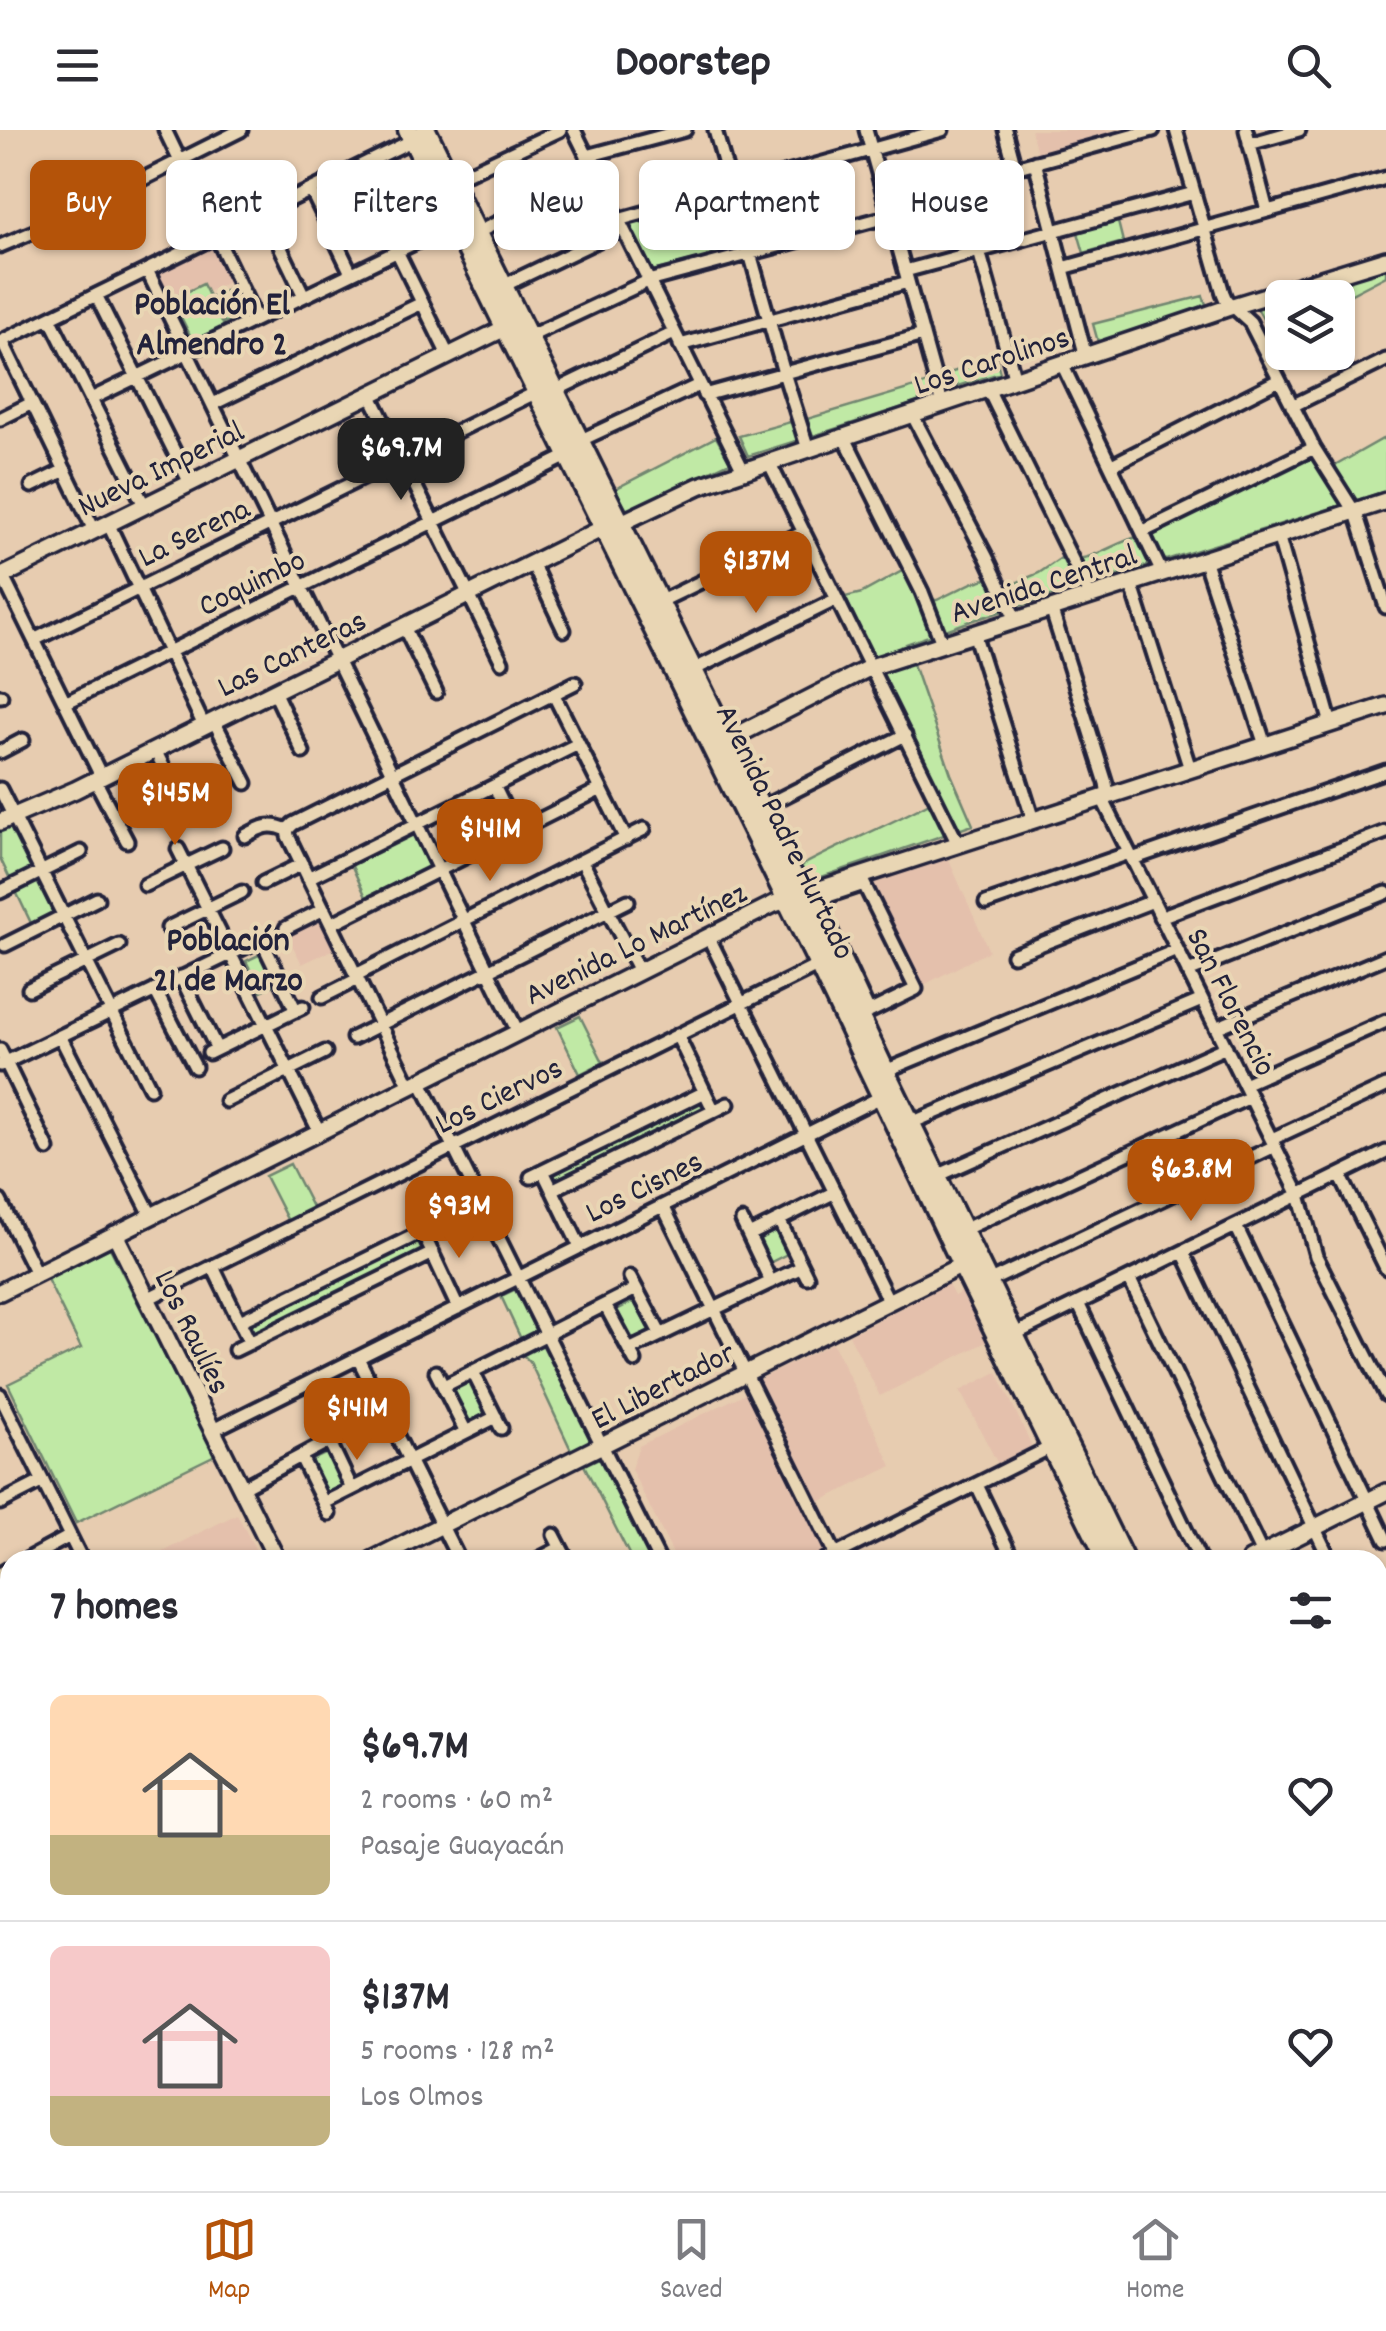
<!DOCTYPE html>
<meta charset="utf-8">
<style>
:root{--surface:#fff;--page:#f7f7f7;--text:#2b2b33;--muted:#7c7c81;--line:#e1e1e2;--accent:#b45309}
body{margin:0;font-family:Dekko,sans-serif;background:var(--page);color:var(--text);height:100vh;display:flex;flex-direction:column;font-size:38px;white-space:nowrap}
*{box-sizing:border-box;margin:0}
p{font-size:32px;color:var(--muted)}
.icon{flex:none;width:55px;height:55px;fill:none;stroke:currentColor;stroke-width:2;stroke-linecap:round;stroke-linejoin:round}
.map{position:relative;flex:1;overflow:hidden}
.sheet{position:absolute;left:0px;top:1420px;width:1388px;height:642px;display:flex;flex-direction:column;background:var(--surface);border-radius:30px 30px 0 0;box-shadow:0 2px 8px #0004}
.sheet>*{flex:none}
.hud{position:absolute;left:30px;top:30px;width:1328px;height:90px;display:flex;gap:20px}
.controls{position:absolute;left:1265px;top:150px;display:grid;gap:20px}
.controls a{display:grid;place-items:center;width:90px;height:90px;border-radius:15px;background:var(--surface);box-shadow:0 2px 8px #0004;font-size:50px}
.price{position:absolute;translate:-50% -85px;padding:0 22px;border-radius:20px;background:var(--accent);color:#fff;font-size:32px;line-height:65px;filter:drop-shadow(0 2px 5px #0008)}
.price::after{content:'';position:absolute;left:50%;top:60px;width:30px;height:22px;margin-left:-15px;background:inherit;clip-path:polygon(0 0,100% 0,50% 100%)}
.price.current{background:#222;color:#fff}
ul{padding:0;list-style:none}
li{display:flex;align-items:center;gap:30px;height:250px;padding:0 50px}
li+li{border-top:2px solid var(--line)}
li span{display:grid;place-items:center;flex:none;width:280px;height:200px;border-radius:15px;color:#555}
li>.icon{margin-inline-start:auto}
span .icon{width:120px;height:120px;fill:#fffc;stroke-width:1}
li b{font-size:42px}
h2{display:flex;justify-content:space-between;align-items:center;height:120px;padding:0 50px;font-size:42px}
.chip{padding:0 35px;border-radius:15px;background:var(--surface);box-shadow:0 2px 8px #0004;font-size:35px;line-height:90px}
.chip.current{background:var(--accent);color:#fff}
header{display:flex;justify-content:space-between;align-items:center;height:130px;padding:0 50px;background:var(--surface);font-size:45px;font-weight:800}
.dock{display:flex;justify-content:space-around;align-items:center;height:140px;border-top:2px solid var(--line);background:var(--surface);font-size:28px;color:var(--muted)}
.dock a{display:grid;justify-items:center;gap:5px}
.dock .current{color:var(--accent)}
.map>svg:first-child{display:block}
.built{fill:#e4c0ac}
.green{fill:#c0e9a5;stroke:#718670;stroke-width:2.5}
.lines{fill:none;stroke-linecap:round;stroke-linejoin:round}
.street-casing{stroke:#22223b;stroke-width:19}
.secondary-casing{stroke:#22223b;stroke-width:22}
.primary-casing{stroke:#22223b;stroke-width:25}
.street{stroke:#e9d6b4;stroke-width:11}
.secondary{stroke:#e9d6b4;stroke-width:15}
.primary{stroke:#e9d6b4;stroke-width:18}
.labels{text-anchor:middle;stroke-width:8;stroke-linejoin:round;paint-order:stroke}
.street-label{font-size:32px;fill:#22223b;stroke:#e9d6b4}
.neighbourhood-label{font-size:35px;font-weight:bold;fill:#22223b;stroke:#e9d6b4}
</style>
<header><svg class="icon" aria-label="menu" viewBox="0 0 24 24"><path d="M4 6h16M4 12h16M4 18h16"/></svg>Doorstep<svg class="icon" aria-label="search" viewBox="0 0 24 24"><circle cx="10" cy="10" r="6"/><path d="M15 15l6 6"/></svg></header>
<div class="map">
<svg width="1386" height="2061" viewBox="0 0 1386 2061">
<rect width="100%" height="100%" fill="#e7ccb0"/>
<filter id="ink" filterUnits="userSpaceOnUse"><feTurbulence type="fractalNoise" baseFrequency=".01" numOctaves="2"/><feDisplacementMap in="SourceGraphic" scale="20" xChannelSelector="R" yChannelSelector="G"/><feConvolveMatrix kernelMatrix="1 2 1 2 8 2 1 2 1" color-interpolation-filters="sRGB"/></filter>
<g filter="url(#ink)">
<!-- built -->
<path class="built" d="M 1031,0 L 1110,0 L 1111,2 L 1037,23 Z
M 214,117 L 230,151 L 207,162 L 202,154 L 172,169 L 159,144 Z
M 948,728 L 989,821 L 916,859 L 864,754 Z
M 320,787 L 336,818 L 302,834 L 286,803 Z
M 948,1154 L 954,1166 L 965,1160 L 990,1210 L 880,1266 L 849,1205 Z
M 833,1213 L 892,1336 L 815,1374 L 758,1250 Z
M 997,1242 L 1031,1314 L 1029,1321 L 999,1336 L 960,1261 Z
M 746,1263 L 825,1421 L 807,1430 L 676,1430 L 631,1339 L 639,1316 Z
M 237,1384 L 261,1430 L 146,1430 Z
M 437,2052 L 550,2053 L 534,2061 L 435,2061 L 432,2055 Z
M 729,2053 L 814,2053 L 818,2061 L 713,2061 Z"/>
<!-- green -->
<path class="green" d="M 726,61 L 742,119 L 652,141 L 628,92 Z
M 1117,88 L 1123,112 L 1084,123 L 1077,99 Z
M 1386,135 L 1386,146 L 1338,171 L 1338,168 L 1287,168 Z
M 203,154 L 225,198 L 194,213 L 172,169 Z
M 229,159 L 242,185 L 225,193 L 212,167 Z
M 1203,166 L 1207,177 L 1098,212 L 1093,194 Z
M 1282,169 L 1282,199 L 1272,205 L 1257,178 Z
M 996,228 L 1000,243 L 951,258 L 946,244 Z
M 928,253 L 931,268 L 813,306 L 807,289 Z
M 794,291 L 799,310 L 748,326 L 739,306 Z
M 716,307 L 730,332 L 627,380 L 615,359 Z
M 1386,307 L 1386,361 L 971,491 L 906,514 L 951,644 L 973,695 L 810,751 L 801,736 C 847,711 895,693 940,667 L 845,467 L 862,463 L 904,440 L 920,470 L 937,470 L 972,453 L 989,448 L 999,460 L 1039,443 L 1061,428 C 1090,435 1111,413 1140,406 L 1312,325 L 1326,341 Z
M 10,694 L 54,785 L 32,795 L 0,728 L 0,699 Z
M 412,702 L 429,737 L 366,767 L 350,732 Z
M 265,822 L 280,852 L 261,861 L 246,831 Z
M 580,886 L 603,932 L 580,944 L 557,897 Z
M 702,966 L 707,975 L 706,979 L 556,1053 L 548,1043 Z
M 290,1034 L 313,1079 L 288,1091 L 265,1046 Z
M 775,1096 L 789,1123 L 769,1133 L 755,1106 Z
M 420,1107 L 427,1122 L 257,1206 L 249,1190 Z
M 110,1118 L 215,1325 L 76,1393 L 8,1254 L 81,1218 L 47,1149 Z
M 518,1158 L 538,1200 L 521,1209 L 501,1166 Z
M 634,1171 L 650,1202 L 634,1211 L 617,1180 Z
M 545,1210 L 592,1312 L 572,1322 L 530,1232 L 523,1225 L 526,1223 L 524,1220 Z
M 470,1247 L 489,1282 L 467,1294 L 448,1258 Z
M 327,1323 L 343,1356 L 328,1363 L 312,1330 Z
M 603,1326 L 654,1430 L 632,1430 L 584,1335 Z"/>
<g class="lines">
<!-- street casing -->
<g class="street-casing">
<path id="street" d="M 165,0 L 256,189
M 574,0 L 743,340
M 715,0 L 784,243 L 808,319
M 866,0 L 942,274
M 1005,0 L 1015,38
M 1176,0 L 1223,163 L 1226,170 L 1250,192 L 1314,318 L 1357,386 L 1386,477
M 1246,0 L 1267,81
M 1249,14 L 1299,0
M 587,26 L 685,0
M 1035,32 L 1086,227
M 356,38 L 448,225
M 451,51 L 560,0
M 311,60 L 351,143
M 887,73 L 1153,0
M 264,83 L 304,166
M 618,90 L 942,0
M 476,103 L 596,46
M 0,116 L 55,93 L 241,0
M 979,121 L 1015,250
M 1063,138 L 1386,48
M 147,140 L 518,902
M 905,141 L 1194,63
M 503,156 L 622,99
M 96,165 L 190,353
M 50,188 L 144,375
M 528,207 L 648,151 L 890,86
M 2,211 L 94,400
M 0,212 L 413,10
M 680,215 L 908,152
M 1062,234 L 1162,443
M 988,259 L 1090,466
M 554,261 L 674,203
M 370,264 L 502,532
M 704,265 L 923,205
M 91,269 L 454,94
M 213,274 L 422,173
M 1292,276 L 1386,230
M 912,284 L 987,428 L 1016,490
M 0,289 L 32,273
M 844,306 L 922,462 L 942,513
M 579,311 L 699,255
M 769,332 L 958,714
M 1112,335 L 1279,250
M 32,356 L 65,340
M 108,393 L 204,596
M 1144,401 L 1314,318
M 1278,405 L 1331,594
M 1204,429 L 1265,615
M 532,433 L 564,500
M 2,445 L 101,646
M 1131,453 L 1190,639
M 659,472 L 804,402
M 1051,478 L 1106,653 L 1108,666 L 1105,674 L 1299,1065 L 1316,1126 L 1386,1265
M 404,497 L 436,562
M 974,503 L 1033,690
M 34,510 L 537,262
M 693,540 L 837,469
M 274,561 L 303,622
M 554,565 L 626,709
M 0,566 L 1,566
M 65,573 L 569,325
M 214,591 L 246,653
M 155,620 L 186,683
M 0,622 L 23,610
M 95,650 L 127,711
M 494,656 L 516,701
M 0,659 L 150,958
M 761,678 L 905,605
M 287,700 L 293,694 L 575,553
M 287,700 L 288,706 L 410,956
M 245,706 C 261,697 269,692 287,700
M 178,719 L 319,1001
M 1132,729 L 1386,641
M 582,731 L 639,841
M 308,748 L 578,614
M 263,753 L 302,734
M 864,754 L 916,859 L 869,882 L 819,775 L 822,768 Z
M 145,755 L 222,718
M 0,762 L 81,722
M 986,773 L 1129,723
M 1160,787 L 1386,702
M 331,794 L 601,659
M 168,798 L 242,762
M 286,798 L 324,779
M 708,806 L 889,1172
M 261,809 L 296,881
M 5,815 L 97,769
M 1013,825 L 1153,771
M 1188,842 L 1386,763
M 356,845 L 644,699
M 181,847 L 217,919
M 29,859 L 119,815
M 155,860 L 195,937
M 322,867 L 358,849
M 1216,898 L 1386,827
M 677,905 L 714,981
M 60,906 L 151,1085
M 353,908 L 628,771
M 0,920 L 48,1019
M 209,923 L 303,877
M 0,935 L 272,804
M 885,941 L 1177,820
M 420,950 L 659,1430
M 1244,954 L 1386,891
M 226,971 L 325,922
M 911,993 L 1202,870
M 1272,1009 L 1386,956
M 543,1041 L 580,1117
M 1340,1045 L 1386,1138
M 937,1046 L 1226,917
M 531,1047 L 705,962
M 552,1060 L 728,974
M 0,1071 L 36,1143
M 663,1076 L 838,1430
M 779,1090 L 807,1147
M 742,1091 L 771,1152
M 1236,1096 L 1386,1410
M 963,1100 L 1250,967
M 422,1101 L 458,1178
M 749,1105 L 835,1062
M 1183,1122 L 1330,1430
M 213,1137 L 250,1213
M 630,1147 L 661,1205
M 1129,1148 L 1265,1430
M 988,1152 L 1275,1016
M 147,1169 L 819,835
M 1078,1173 L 1200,1430
M 605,1175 L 635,1231
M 240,1191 L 436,1095
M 1015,1204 L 1386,1022
M 235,1220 L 433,1123
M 629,1220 L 802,1137
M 358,1228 L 459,1430
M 436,1242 L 466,1302
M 473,1242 L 501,1298
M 444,1256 L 636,1159
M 0,1265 L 82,1430
M 213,1300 L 883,966
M 324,1300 L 352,1359
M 301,1327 L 329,1384
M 977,1355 L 1013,1430
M 241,1358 L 329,1311
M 0,1373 L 43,1351
M 324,1373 L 496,1287
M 554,1405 L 567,1430
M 26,1430 L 70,1406
M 537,1430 L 560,1418
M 825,1430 L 1051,1317
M 0,1444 L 10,1438
M 0,1452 L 10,1471
M 0,1504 L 10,1498
M 1378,1559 L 1386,1587
M 0,1592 L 9,1611
M 1378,1609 L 1386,1606
M 1378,1723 L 1386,1720
M 0,1766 L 10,1761
M 0,1795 L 10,1815
M 1378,1837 L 1386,1833
M 0,1843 L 10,1838
M 0,1932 L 10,1953
M 0,1985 L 10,1980
M 122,2052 L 127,2061
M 340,2052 L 345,2061
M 419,2052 L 424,2061
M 822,2052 L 827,2061
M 980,2052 L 984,2061
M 1188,2052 L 1192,2061
M 1293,2052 L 1298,2061
M 272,2059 L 274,2061
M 16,2061 L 33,2052
M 181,2061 L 198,2052
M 693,2061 L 710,2052
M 840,2061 L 857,2052
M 1067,2061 L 1084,2052"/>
</g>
<!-- secondary casing -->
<g class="secondary-casing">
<path id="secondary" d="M 0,447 L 505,198
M 728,610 L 871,537 L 1386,371
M 0,692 L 75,660 L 595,402 L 619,394 L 699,356 L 1233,176 L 1386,129
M 115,1104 L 277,1430
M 0,1162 L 774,774 L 1386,576
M 372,1430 L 972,1130
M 1250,1430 L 1386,1362
M 1378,1496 L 1386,1494
M 0,1616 L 10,1611
M 590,2052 L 594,2061
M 1253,2061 L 1269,2052"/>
</g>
<!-- primary casing -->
<g class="primary-casing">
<path id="primary" d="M 408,0 L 819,835 L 962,1135 L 1107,1430
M 426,0 L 761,678 L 885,941 L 1124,1430
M 1378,1946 L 1386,1963
M 1378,1975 L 1386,1992"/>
</g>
<!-- street -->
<use href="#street" class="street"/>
<!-- secondary -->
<use href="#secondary" class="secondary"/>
<!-- primary -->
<use href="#primary" class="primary"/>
</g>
</g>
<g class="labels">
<!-- street labels -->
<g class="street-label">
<text transform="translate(991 229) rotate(-18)" y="11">Los Carolinos</text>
<text transform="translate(160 337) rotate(-26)" y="11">Nueva Imperial</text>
<text transform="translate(193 401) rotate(-26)" y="11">La Serena</text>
<text transform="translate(251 451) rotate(-26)" y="11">Coquimbo</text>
<text transform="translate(1043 452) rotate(-18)" y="11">Avenida Central</text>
<text transform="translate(291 522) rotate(-26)" y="11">Las Canteras</text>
<text transform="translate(787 701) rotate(64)" y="11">Avenida Padre Hurtado</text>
<text transform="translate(635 812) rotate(-26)" y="11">Avenida Lo Martínez</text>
<text transform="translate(1233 871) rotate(63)" y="11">San Florencio</text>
<text transform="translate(498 964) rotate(-26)" y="11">Los Ciervos</text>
<text transform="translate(643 1055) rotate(-26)" y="11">Los Cisnes</text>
<text transform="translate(194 1201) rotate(64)" y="11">Los Raulíes</text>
<text transform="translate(662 1254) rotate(-27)" y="11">El Libertador</text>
</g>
<!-- neighbourhood labels -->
<g class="neighbourhood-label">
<text x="212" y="184">Población El<tspan x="212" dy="40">Almendro 2</tspan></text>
<text x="228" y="820">Población<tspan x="228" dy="40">21 de Marzo</tspan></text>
</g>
</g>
</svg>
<div class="controls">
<a><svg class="icon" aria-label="layers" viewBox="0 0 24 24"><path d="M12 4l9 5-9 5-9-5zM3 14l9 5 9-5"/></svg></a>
</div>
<b class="price current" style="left:401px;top:373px">$69.7M</b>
<b class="price" style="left:756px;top:486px">$137M</b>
<b class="price" style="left:175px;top:718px">$145M</b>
<b class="price" style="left:490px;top:754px">$141M</b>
<b class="price" style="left:1191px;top:1094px">$63.8M</b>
<b class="price" style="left:459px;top:1131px">$93M</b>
<b class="price" style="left:357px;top:1333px">$141M</b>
<div class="hud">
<a class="chip current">Buy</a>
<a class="chip">Rent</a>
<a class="chip">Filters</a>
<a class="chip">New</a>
<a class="chip">Apartment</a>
<a class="chip">House</a>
</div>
<section class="sheet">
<h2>7 homes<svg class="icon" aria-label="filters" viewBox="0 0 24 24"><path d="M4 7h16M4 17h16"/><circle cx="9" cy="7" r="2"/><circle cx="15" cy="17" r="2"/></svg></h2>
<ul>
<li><span style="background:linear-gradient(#ffd9b3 70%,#c2b280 0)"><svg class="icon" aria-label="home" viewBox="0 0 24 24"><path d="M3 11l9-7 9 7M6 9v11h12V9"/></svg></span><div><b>$69.7M</b><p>2 rooms · 60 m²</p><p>Pasaje Guayacán</p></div><svg class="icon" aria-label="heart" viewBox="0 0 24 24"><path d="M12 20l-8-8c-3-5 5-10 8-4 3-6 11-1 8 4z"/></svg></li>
<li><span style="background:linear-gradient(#f6c9c9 75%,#c2b280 0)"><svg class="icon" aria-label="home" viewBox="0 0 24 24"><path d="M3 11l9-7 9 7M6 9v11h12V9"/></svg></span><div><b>$137M</b><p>5 rooms · 128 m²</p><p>Los Olmos</p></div><svg class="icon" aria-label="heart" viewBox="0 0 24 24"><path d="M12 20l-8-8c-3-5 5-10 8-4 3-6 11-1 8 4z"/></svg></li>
</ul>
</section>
</div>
<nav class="dock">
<a class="current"><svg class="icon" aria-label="map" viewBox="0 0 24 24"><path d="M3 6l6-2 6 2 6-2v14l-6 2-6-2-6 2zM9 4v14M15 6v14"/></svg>Map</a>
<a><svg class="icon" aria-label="saved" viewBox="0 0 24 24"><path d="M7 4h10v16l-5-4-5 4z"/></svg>Saved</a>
<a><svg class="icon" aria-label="home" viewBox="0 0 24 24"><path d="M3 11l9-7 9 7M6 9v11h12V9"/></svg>Home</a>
</nav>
